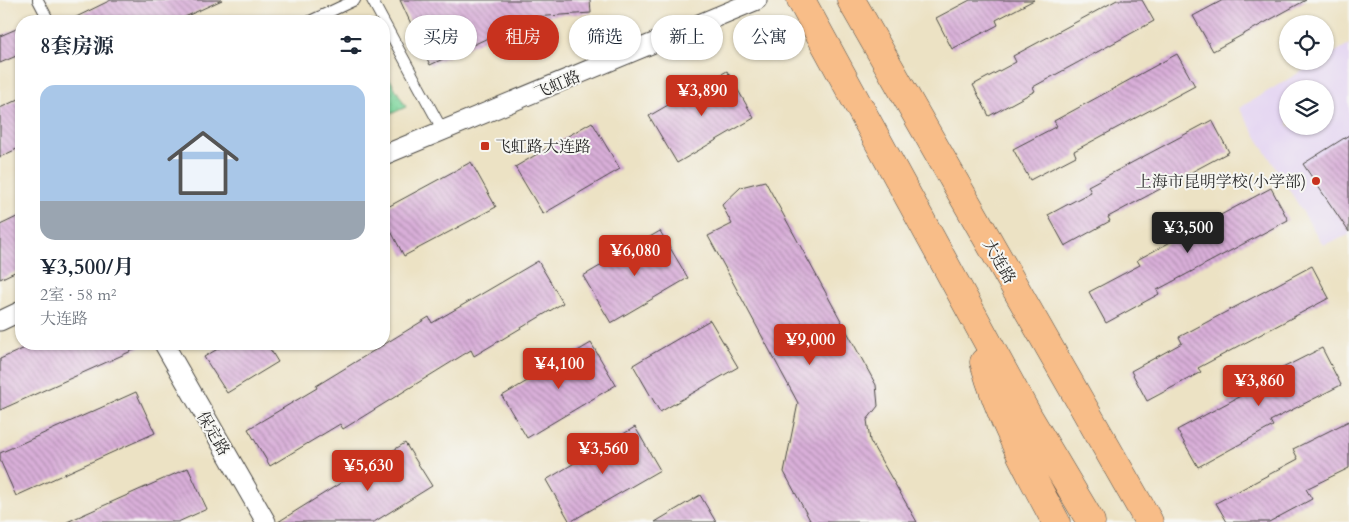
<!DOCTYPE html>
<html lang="zh">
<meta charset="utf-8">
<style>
:root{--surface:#fff;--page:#f6f6f7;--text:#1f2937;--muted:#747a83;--accent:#c8321e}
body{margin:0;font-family:Cardo,"Noto Serif SC",serif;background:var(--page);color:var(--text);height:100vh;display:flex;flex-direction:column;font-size:19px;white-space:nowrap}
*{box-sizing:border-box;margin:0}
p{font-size:16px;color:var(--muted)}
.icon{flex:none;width:28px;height:28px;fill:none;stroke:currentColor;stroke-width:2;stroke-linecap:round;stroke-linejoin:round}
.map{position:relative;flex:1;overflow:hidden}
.sheet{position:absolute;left:15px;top:15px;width:375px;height:335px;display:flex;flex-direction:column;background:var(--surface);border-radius:20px;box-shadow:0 1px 4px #0004}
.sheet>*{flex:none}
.banner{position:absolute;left:405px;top:15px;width:475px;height:45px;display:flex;gap:10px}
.tools{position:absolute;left:1279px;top:15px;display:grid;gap:10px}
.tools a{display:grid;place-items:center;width:55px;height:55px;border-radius:50%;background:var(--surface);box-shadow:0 1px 4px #0004;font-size:25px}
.price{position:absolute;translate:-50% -42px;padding:0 11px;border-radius:5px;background:var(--accent);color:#fff;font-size:16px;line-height:32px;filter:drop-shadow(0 1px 2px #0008)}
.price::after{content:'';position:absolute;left:50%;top:30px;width:15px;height:11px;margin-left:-8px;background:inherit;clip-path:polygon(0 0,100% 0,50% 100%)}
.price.selected{background:#222;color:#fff}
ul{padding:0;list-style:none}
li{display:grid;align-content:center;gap:10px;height:265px;padding:0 25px}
li span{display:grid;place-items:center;height:155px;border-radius:15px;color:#555}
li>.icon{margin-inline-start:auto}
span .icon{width:90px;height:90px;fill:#fffc;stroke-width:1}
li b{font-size:21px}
h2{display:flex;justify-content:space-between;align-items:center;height:60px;padding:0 25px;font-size:21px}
.pill{padding:0 18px;border-radius:22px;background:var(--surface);box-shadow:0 1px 4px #0004;font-size:18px;line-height:45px}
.pill.selected{background:var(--accent);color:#fff}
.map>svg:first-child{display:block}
.built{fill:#e3d3f2;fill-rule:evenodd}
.grass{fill:url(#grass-dots);stroke:#548064}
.building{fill:url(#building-back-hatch)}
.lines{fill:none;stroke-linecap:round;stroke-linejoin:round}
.service-casing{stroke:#484642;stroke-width:12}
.minor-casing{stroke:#484642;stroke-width:21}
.primary-casing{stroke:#484642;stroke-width:29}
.service{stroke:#fff;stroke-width:10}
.minor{stroke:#fff;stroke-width:19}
.primary{stroke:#f8bd88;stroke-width:28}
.poi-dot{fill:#c8321e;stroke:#f6f6f2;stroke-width:2}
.labels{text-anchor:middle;stroke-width:4;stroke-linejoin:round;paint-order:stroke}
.street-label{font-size:16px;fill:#2b2b2b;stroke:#f6f6f2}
.poi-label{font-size:16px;fill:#2b2b2b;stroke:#f6f6f2;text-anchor:start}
</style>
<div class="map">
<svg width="1349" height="522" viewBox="0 0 1349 522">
<defs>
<pattern id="grass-dots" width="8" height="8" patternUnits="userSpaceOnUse" patternTransform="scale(1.25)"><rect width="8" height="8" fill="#7dd69c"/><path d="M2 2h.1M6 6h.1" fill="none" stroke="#6cb887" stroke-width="1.8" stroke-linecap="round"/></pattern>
<pattern id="building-back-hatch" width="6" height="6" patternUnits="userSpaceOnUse" patternTransform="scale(1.25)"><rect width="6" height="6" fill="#d9afd9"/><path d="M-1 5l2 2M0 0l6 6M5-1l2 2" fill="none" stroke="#b08fb0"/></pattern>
</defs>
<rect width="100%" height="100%" fill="#f6f6f2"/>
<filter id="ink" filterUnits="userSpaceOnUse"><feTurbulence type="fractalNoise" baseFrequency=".02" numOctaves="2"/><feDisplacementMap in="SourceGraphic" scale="10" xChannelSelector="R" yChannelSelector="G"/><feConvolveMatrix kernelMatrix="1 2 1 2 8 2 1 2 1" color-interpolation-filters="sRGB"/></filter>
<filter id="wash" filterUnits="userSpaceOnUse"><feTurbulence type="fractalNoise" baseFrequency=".0096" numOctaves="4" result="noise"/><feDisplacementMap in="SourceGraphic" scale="20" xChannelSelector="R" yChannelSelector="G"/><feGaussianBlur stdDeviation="1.12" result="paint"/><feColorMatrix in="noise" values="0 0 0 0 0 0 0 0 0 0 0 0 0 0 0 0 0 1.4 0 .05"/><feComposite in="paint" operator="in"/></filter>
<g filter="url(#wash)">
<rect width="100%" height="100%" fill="#ece2c4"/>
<!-- built -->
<path class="built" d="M 1349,44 L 1349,235 L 1323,245 L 1239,108 L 1319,61 L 1325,61 L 1325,58 ZM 1288,89 L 1325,89 L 1325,126 L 1288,126 Z"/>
<!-- grass -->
<path class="grass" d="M 384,69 L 406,107 L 384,117 Z"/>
<g id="blocks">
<!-- building -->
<path class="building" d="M 111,0 L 222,0 L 176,21 L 68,21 Z
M 400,0 L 590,0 L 591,13 L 533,17 L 430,65 Z
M 970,0 L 1034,0 L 996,20 L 998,25 L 952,49 L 936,18 Z
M 1117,0 L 1142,0 L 1154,21 L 1033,87 L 1035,91 L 989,116 L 973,85 L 1016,62 L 1013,56 Z
M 1223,0 L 1306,0 L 1213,51 L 1193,16 Z
M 21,27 L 21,54 L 0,63 L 0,36 Z
M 1177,54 L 1195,86 L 1074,151 L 1076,156 L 1030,180 L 1013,149 L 1057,126 L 1054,121 Z
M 727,71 L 754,118 L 677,163 L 649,116 Z
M 21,98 L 21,147 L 0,157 L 0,108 Z
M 1212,120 L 1229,152 L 1108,217 L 1110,221 L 1065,246 L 1048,215 L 1091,192 L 1088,186 Z
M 592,122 L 620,169 L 543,214 L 515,167 Z
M 1349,135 L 1349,232 L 1303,164 Z
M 471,162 L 496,207 L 404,256 L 384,218 L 384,209 Z
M 765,181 L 876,385 L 878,406 L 867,420 L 870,441 L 917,522 L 811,522 L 784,472 L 798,403 L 708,236 L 732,224 L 722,205 L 741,187 Z
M 1271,188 L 1288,220 L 1157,290 L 1159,294 L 1106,323 L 1089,292 L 1140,265 L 1137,260 Z
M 21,215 L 21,269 L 0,279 L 0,225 Z
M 660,231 L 688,278 L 611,323 L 583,276 Z
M 538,261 L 563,303 L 474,356 L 471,350 L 343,429 L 340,424 L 270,466 L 248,429 L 317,388 L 316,386 L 429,317 L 432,323 Z
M 1312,266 L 1329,298 L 1198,368 L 1201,372 L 1147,401 L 1131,371 L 1182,343 L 1179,337 Z
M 710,320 L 738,367 L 660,412 L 633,365 Z
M 591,343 L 616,385 L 527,438 L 502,396 Z
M 34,344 L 147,344 L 0,410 L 0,359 Z
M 226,344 L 267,344 L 278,362 L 227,393 L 204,357 Z
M 1322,348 L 1341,385 L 1270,421 L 1273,426 L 1198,467 L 1177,430 L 1259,386 L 1257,381 Z
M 136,392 L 155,433 L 16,496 L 0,460 L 0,453 Z
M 1349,421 L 1349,468 L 1306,489 L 1312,499 L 1269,522 L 1227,522 L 1216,503 L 1298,459 L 1293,449 Z
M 635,427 L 660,470 L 570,522 L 546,480 Z
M 405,443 L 432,486 L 374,522 L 278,522 Z
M 188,468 L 207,509 L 178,522 L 67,522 Z
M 700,495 L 716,522 L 655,522 Z"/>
</g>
</g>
<g filter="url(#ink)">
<use href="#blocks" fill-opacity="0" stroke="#484642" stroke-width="1"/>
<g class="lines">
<!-- service casing -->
<g class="service-casing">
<path id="service" d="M 38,0 L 49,21
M 372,0 L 443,131
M 310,21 L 355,0"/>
</g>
<!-- minor casing -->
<g class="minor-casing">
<path id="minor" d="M 384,155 L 757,0
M 0,321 L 21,311
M 164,344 L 266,522"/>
</g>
<!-- primary casing -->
<g class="primary-casing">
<path id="primary" d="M 801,0 L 1028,416 L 1091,522
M 851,0 L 1149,522
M 984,362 C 1000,419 1028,470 1056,522"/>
</g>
<!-- service -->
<use href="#service" class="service"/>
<!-- minor -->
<use href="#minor" class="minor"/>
<!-- primary -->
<use href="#primary" class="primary"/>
</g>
</g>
<!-- markers -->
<g class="poi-dot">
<rect x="480" y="141" width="10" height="10" rx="2.5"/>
<circle cx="1316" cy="181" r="5"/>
</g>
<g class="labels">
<!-- street labels -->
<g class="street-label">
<text transform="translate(557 84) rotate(-23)" y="6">飞虹路</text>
<text transform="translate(1000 261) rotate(60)" y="6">大连路</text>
<text transform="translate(214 433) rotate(60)" y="6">保定路</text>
</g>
<!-- poi labels -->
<g class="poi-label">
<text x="495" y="152">飞虹路大连路</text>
<text x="1306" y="187" text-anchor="end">上海市昆明学校(小学部)</text>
</g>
</g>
</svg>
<div class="tools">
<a><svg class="icon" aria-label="locate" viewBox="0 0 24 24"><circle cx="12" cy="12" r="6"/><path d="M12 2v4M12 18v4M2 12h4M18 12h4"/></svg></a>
<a><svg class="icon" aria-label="layers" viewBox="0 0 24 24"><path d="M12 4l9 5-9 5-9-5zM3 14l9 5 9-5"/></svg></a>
</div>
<b class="price" style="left:702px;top:117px">¥3,890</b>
<b class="price selected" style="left:1188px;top:254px">¥3,500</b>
<b class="price" style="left:635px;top:277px">¥6,080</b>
<b class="price" style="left:810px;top:366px">¥9,000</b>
<b class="price" style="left:559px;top:390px">¥4,100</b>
<b class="price" style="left:1259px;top:407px">¥3,860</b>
<b class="price" style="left:603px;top:475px">¥3,560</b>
<b class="price" style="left:368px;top:492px">¥5,630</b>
<div class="banner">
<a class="pill">买房</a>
<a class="pill selected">租房</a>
<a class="pill">筛选</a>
<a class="pill">新上</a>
<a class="pill">公寓</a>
</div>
<section class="sheet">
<h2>8套房源<svg class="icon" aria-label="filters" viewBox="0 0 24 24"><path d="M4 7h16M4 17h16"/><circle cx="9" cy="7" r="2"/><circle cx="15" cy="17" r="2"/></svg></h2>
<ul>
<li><span style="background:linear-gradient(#a9c7e8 75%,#9aa5b1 0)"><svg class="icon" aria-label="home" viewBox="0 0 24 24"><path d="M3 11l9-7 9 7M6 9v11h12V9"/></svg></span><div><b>¥3,500/月</b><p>2室 · 58 m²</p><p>大连路</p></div></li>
</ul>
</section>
</div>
